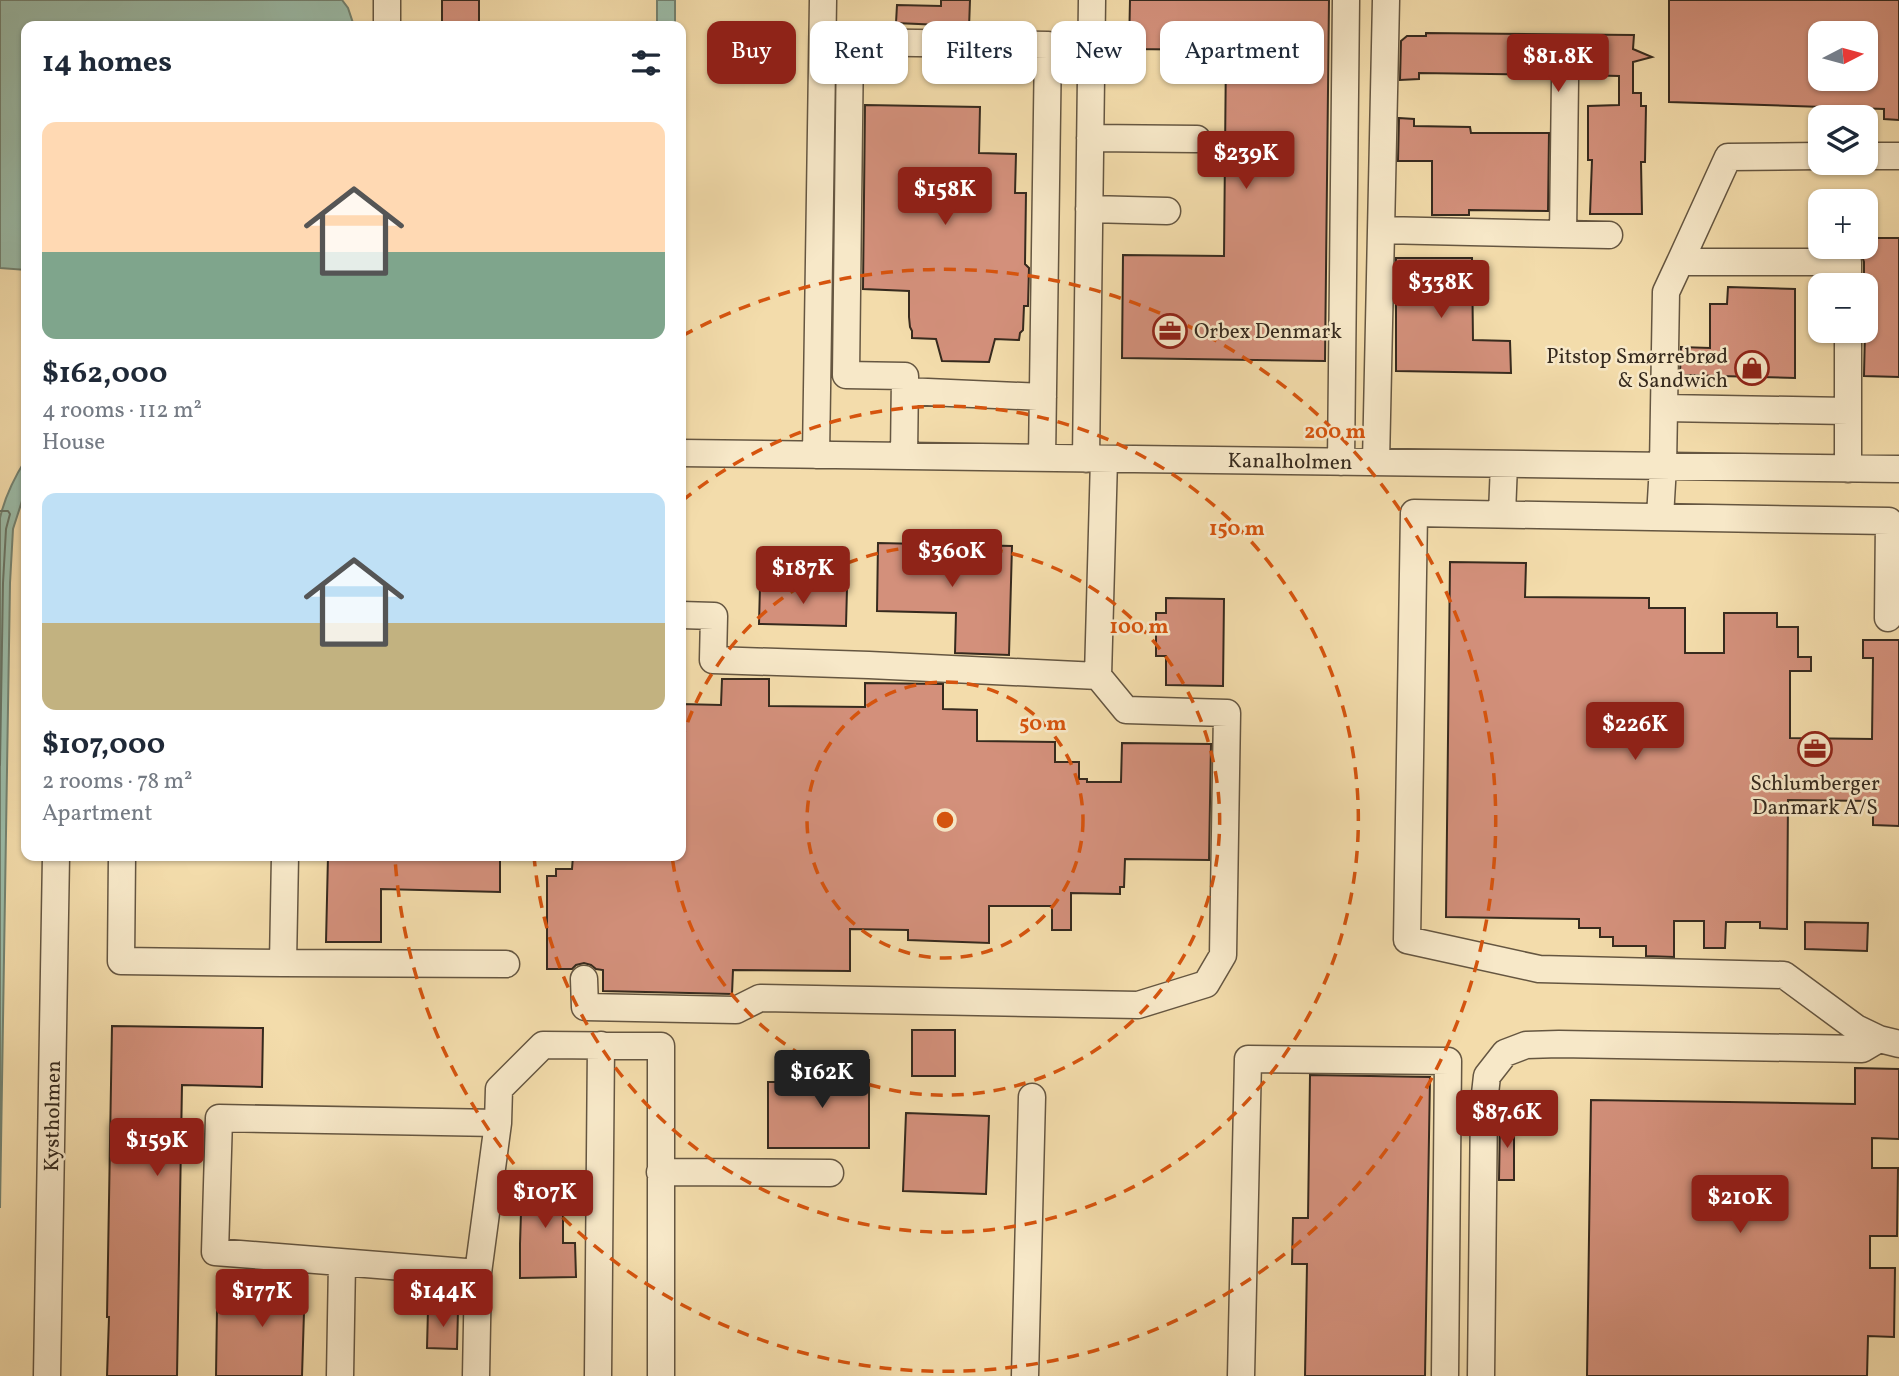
<!DOCTYPE html>
<meta charset="utf-8">
<style>
:root{--surface:#fff;--page:#f6f6f7;--text:#1f2937;--muted:#747a83;--accent:#8f2418}
body{margin:0;font-family:Vollkorn,serif;background:var(--page);color:var(--text);height:100vh;display:flex;flex-direction:column;font-size:26px;white-space:nowrap}
*{box-sizing:border-box;margin:0}
p{font-size:23px;color:var(--muted)}
.icon{flex:none;width:38px;height:38px;fill:none;stroke:currentColor;stroke-width:2;stroke-linecap:round;stroke-linejoin:round}
.map{position:relative;flex:1;overflow:hidden}
.side{position:absolute;left:21px;top:21px;width:665px;height:840px;display:flex;flex-direction:column;background:var(--surface);border-radius:14px;box-shadow:0 2px 5px #0004}
.side>*{flex:none}
.hud{position:absolute;left:707px;top:21px;width:665px;height:63px;display:flex;gap:14px}
.needle{width:46px;rotate:84deg}
.fabs{position:absolute;left:1808px;top:21px;display:grid;gap:14px}
.fabs a{display:grid;place-items:center;width:70px;height:70px;border-radius:14px;background:var(--surface);box-shadow:0 2px 5px #0004;font-size:35px}
.price{position:absolute;translate:-50% -60px;padding:0 16px;border-radius:7px;background:var(--accent);color:#fff;font-size:23px;line-height:46px;filter:drop-shadow(0 2px 4px #0008)}
.price::after{content:'';position:absolute;left:50%;top:42px;width:21px;height:16px;margin-left:-10px;background:inherit;clip-path:polygon(0 0,100% 0,50% 100%)}
.price.active{background:#222;color:#fff}
ul{padding:0;list-style:none}
li{display:grid;align-content:center;gap:14px;height:371px;padding:0 21px}
li span{display:grid;place-items:center;height:217px;border-radius:14px;color:#555}
li>.icon{margin-inline-start:auto}
span .icon{width:126px;height:126px;fill:#fffc;stroke-width:1}
li b{font-size:30px}
h2{display:flex;justify-content:space-between;align-items:center;height:84px;padding:0 21px;font-size:30px}
.tag{padding:0 24px;border-radius:14px;background:var(--surface);box-shadow:0 2px 5px #0004;font-size:24px;line-height:63px}
.tag.active{background:var(--accent);color:#fff}
.map>svg:first-child{display:block}
.water{fill:#9bbca9;stroke:#738271;stroke-width:2}
.lines{fill:none;stroke-linecap:round;stroke-linejoin:round}
.shore{stroke:#687364;stroke-width:2}
.building{fill:#d3907b;stroke:#362a1e;stroke-width:2;fill-rule:evenodd}
.minor-casing{stroke:#655641;stroke-width:29}
.minor{stroke:#f7e8c8;stroke-width:26}
.ring{fill:none;stroke:#d6540e;stroke-width:3.5;stroke-dasharray:12 9}
.labels{text-anchor:middle;stroke-width:5;stroke-linejoin:round;paint-order:stroke}
.poi-label{font-size:21px;fill:#362a1e;stroke:#f7e8c8;text-anchor:start}
.street-label{font-size:21px;fill:#362a1e;stroke:#f7e8c8}
.centre{fill:#d6540e;stroke:#f7e8c8;stroke-width:3.5}
.ring-label{font-size:21px;text-anchor:middle;font-weight:bold;fill:#d6540e;stroke:#f7e8c8;stroke-width:5;stroke-linejoin:round;paint-order:stroke}
</style>
<div class="map">
<svg width="1899" height="1376" viewBox="0 0 1899 1376">
<rect width="100%" height="100%" fill="#f3dcab"/>
<filter id="stains"><feTurbulence type="fractalNoise" baseFrequency=".00286" numOctaves="4"/><feColorMatrix values="0 0 0 0 .2 0 0 0 0 .09 0 0 0 0 .02 0 0 0 .5 -.17"/></filter>
<radialGradient id="worn" r=".72"><stop offset=".6" stop-color="#630" stop-opacity="0"/><stop offset="1" stop-color="#630" stop-opacity=".3"/></radialGradient>
<!-- water -->
<path class="water" d="M 0,0 L 342,0 L 348,8 L 354,26 L 26,26 L 26,270 L 0,268 Z
M 657,0 L 675,0 L 675,26 L 657,26 Z
M 26,459 L 26,492 L 23,498 L 13,529 L 10,583 L 0,1208 L 0,518 C 5,496 14,478 26,459 Z"/>
<g class="lines">
<!-- shore -->
<path class="shore" d="M 0,511 L 8,511 L 10,514 L 6,529 L 3,583 L 0,765"/>
</g>
<!-- building -->
<path class="building" d="M 442,0 L 479,0 L 479,26 L 442,26 Z
M 941,0 L 970,0 L 969,28 L 941,28 L 941,25 L 896,23 L 897,5 L 941,6 Z
M 1130,0 L 1329,0 L 1325,361 L 1122,358 L 1123,255 L 1224,256 L 1226,50 L 1129,49 Z
M 1669,0 L 1899,0 L 1899,120 L 1884,119 L 1884,109 L 1669,102 ZM 1820,33 L 1866,33 L 1866,79 L 1820,79 Z
M 1426,33 L 1634,35 L 1633,49 L 1652,57 L 1633,62 L 1633,93 L 1641,93 L 1641,106 L 1646,106 L 1645,162 L 1641,162 L 1642,214 L 1590,214 L 1592,160 L 1588,160 L 1588,106 L 1619,105 L 1619,76 L 1580,75 L 1574,67 L 1565,64 L 1557,67 L 1551,75 L 1419,73 L 1419,79 L 1400,80 L 1401,41 L 1407,36 L 1426,36 Z
M 865,105 L 980,107 L 979,153 L 1016,154 L 1015,193 L 1026,193 L 1025,264 L 1029,268 L 1028,306 L 1024,306 L 1023,330 L 1020,333 L 1019,340 L 995,339 L 989,362 L 942,361 L 936,339 L 912,338 L 912,331 L 910,327 L 909,317 L 909,291 L 863,289 Z
M 1399,118 L 1414,119 L 1414,126 L 1470,127 L 1471,133 L 1549,133 L 1548,211 L 1469,210 L 1469,215 L 1432,215 L 1432,161 L 1398,161 Z
M 1866,238 L 1899,238 L 1899,377 L 1864,376 L 1866,285 L 1864,285 L 1864,262 L 1861,253 L 1861,247 L 1866,247 Z
M 1396,258 L 1472,258 L 1473,340 L 1510,341 L 1511,373 L 1396,371 Z
M 1728,287 L 1795,289 L 1795,378 L 1680,375 L 1681,347 L 1710,348 L 1710,304 L 1727,304 Z
M 878,543 L 1012,546 L 1009,655 L 955,653 L 956,613 L 877,611 Z
M 1450,562 L 1526,563 L 1525,597 L 1649,598 L 1649,608 L 1685,608 L 1685,653 L 1724,653 L 1724,613 L 1777,613 L 1777,627 L 1798,627 L 1798,657 L 1811,657 L 1811,671 L 1790,671 L 1790,738 L 1872,739 L 1873,658 L 1863,658 L 1863,640 L 1899,640 L 1899,826 L 1873,825 L 1873,801 L 1788,800 L 1787,929 L 1760,928 L 1760,922 L 1726,922 L 1725,948 L 1704,948 L 1704,921 L 1674,921 L 1674,957 L 1646,956 L 1646,946 L 1613,946 L 1613,937 L 1600,937 L 1600,928 L 1579,928 L 1579,919 L 1446,917 Z
M 760,586 L 847,588 L 846,626 L 759,624 Z
M 1166,598 L 1224,599 L 1223,686 L 1166,685 L 1166,656 L 1156,656 L 1156,613 L 1166,613 Z
M 722,679 L 769,679 L 769,706 L 865,707 L 865,683 L 943,684 L 943,709 L 977,710 L 977,741 L 1055,742 L 1055,762 L 1079,762 L 1079,779 L 1087,779 L 1087,782 L 1121,782 L 1122,743 L 1211,744 L 1209,860 L 1125,859 L 1124,887 L 1120,887 L 1120,894 L 1071,893 L 1071,930 L 1052,930 L 1052,906 L 989,906 L 989,943 L 908,940 L 908,930 L 850,929 L 850,971 L 733,970 L 732,994 L 603,991 L 603,970 L 596,969 L 591,965 L 584,963 L 576,965 L 572,969 L 547,969 L 547,876 L 556,876 L 556,869 L 572,869 L 573,856 L 681,856 L 681,704 L 721,705 Z
M 328,856 L 500,856 L 500,892 L 381,889 L 381,942 L 326,942 Z
M 1805,922 L 1868,923 L 1867,951 L 1805,949 Z
M 112,1026 L 263,1028 L 262,1087 L 182,1085 L 177,1376 L 107,1376 L 109,1317 L 107,1317 Z
M 912,1030 L 955,1030 L 955,1076 L 912,1076 Z
M 869,1060 L 869,1148 L 768,1148 L 768,1082 L 827,1082 L 827,1061 Z
M 1855,1068 L 1899,1069 L 1899,1139 L 1872,1138 L 1872,1168 L 1898,1168 L 1897,1236 L 1870,1236 L 1870,1268 L 1895,1268 L 1894,1337 L 1868,1336 L 1867,1376 L 1587,1376 L 1591,1100 L 1855,1104 Z
M 1310,1075 L 1430,1077 L 1425,1376 L 1305,1376 L 1307,1264 L 1292,1264 L 1293,1218 L 1308,1218 Z
M 906,1113 L 989,1116 L 986,1194 L 903,1191 Z
M 1500,1120 L 1514,1120 L 1514,1180 L 1499,1180 Z
M 523,1176 L 566,1176 L 566,1208 L 563,1209 L 563,1243 L 575,1243 L 576,1277 L 520,1278 L 520,1244 L 521,1212 L 523,1212 Z
M 233,1278 L 305,1280 L 302,1376 L 216,1376 L 217,1309 L 232,1309 Z
M 428,1309 L 458,1310 L 457,1349 L 427,1348 Z"/>
<g class="lines">
<!-- minor casing -->
<g class="minor-casing">
<path id="minor" d="M 387,26 L 387,0
M 1090,138 L 1197,139
M 1820,156 L 1728,157 L 1680,262 L 1848,262 L 1848,285
M 1866,156 L 1899,156
M 1089,209 L 1167,211
M 1381,230 L 1609,235
M 1563,234 L 1565,80
M 1848,331 L 1848,469
M 905,391 L 1043,397
M 1664,408 L 1848,411
M 681,453 L 1899,469
M 816,455 L 823,0
M 904,456 L 905,376 L 846,375 L 850,42 L 1048,45 L 1042,458
M 1086,459 L 1092,0
M 1341,462 L 1346,0
M 1376,462 L 1386,0
M 1502,514 L 1504,464
M 1660,517 L 1663,466 L 1666,292 L 1680,262
M 681,615 L 714,616 L 713,660 L 869,665 L 1098,676 L 1104,459
M 1888,618 L 1889,521 L 1414,513 L 1407,940 L 1539,969 L 1784,975 L 1856,1028 L 1879,1039 L 1899,1044
M 122,856 L 121,961 L 283,963 L 506,964
M 283,963 L 285,856
M 584,979 L 585,1007 L 736,1010 L 760,998 L 1138,1005 L 1206,984 L 1223,955 L 1227,713 L 1126,710 L 1098,676
M 498,1123 L 219,1118 L 215,1252 L 478,1273 L 498,1123 L 499,1089 L 543,1045 L 661,1046 L 661,1376
M 660,1172 L 830,1173
M 47,1376 L 56,856
M 340,1376 L 342,1263
M 476,1376 L 478,1273
M 598,1376 L 601,1045
M 1025,1376 L 1032,1097
M 1241,1376 L 1248,1059 L 1448,1061 L 1445,1376
M 1481,1376 L 1484,1103 L 1487,1076 L 1505,1053 L 1526,1045 L 1559,1044 L 1862,1049 L 1879,1039"/>
</g>
<!-- minor -->
<use href="#minor" class="minor"/>
</g>
<!-- distance rings -->
<g class="ring">
<circle cx="945" cy="820" r="138"/>
<path d="M681 742A275 275 0 1 1 672 856"/>
<path d="M682 501A413 413 0 1 1 534 856"/>
<path d="M682 336A551 551 0 1 1 395 858"/>
</g>
<!-- icons -->
<defs>
<g id="office-ring" transform="scale(1.75)"><circle r="9.5" fill="#f7e8c8" stroke="#8f2418" stroke-width="1.5"/><path d="M-6-3h4V-5.5h4V-3h4V5H-6ZM-1-4.5V-3h2v-1.5ZM-6 0V1H6V0Z" fill="#8f2418"/></g>
<g id="shop-ring" transform="scale(1.75)"><circle r="9.5" fill="#f7e8c8" stroke="#8f2418" stroke-width="1.5"/><path d="M-5-2.5h2.3a2.7 3.5 0 0 1 5.4 0H5L5.5 6h-11ZM-1.5-2.5h3a1.5 2.3 0 0 0-3 0Z" fill="#8f2418"/></g>
</defs>
<g fill-rule="evenodd">
<use href="#office-ring" x="1170" y="331"/>
<use href="#shop-ring" x="1752" y="368"/>
<use href="#office-ring" x="1815" y="749"/>
</g>
<g class="labels">
<!-- poi labels -->
<g class="poi-label">
<text x="1194" y="338">Orbex Denmark</text>
<text x="1728" y="363" text-anchor="end">Pitstop Smørrebrød<tspan x="1728" dy="24">&amp; Sandwich</tspan></text>
<text x="1815" y="790" text-anchor="middle">Schlumberger<tspan x="1815" dy="24">Danmark A/S</tspan></text>
</g>
<!-- street labels -->
<g class="street-label">
<text transform="translate(1290 461) rotate(1)" y="7">Kanalholmen</text>
<text transform="translate(52 1116) rotate(-89)" y="7">Kystholmen</text>
</g>
</g>
<circle cx="945" cy="820" r="10" class="centre"/>
<g class="ring-label">
<text x="1335" y="438">200 m</text>
<text x="1237" y="535">150 m</text>
<text x="1139" y="633">100 m</text>
<text x="1043" y="730">50 m</text>
</g>
<rect width="100%" height="100%" filter="url(#stains)"/>
<rect width="100%" height="100%" fill="url(#worn)"/>
</svg>
<div class="fabs">
<a><svg class="needle" viewBox="-14 -14 28 28"><path d="M0-13l5 13h-10z" fill="#e53935"/><path d="M0 13l5-13h-10z" fill="#747a83"/></svg></a>
<a><svg class="icon" aria-label="layers" viewBox="0 0 24 24"><path d="M12 4l9 5-9 5-9-5zM3 14l9 5 9-5"/></svg></a>
<a>+</a>
<a>−</a>
</div>
<b class="price" style="left:1558px;top:94px">$81.8K</b>
<b class="price" style="left:1246px;top:191px">$239K</b>
<b class="price" style="left:945px;top:227px">$158K</b>
<b class="price" style="left:1441px;top:320px">$338K</b>
<b class="price" style="left:952px;top:589px">$360K</b>
<b class="price" style="left:803px;top:606px">$187K</b>
<b class="price" style="left:1635px;top:762px">$226K</b>
<b class="price active" style="left:822px;top:1110px">$162K</b>
<b class="price" style="left:1507px;top:1150px">$87.6K</b>
<b class="price" style="left:157px;top:1178px">$159K</b>
<b class="price" style="left:545px;top:1230px">$107K</b>
<b class="price" style="left:1740px;top:1235px">$210K</b>
<b class="price" style="left:262px;top:1329px">$177K</b>
<b class="price" style="left:443px;top:1329px">$144K</b>
<div class="hud">
<a class="tag active">Buy</a>
<a class="tag">Rent</a>
<a class="tag">Filters</a>
<a class="tag">New</a>
<a class="tag">Apartment</a>
</div>
<section class="side">
<h2>14 homes<svg class="icon" aria-label="filters" viewBox="0 0 24 24"><path d="M4 7h16M4 17h16"/><circle cx="9" cy="7" r="2"/><circle cx="15" cy="17" r="2"/></svg></h2>
<ul>
<li><span style="background:linear-gradient(#ffd9b3 60%,#7fa58c 0)"><svg class="icon" aria-label="home" viewBox="0 0 24 24"><path d="M3 11l9-7 9 7M6 9v11h12V9"/></svg></span><div><b>$162,000</b><p>4 rooms · 112 m²</p><p>House</p></div></li>
<li><span style="background:linear-gradient(#bfe0f5 60%,#c2b280 0)"><svg class="icon" aria-label="home" viewBox="0 0 24 24"><path d="M3 11l9-7 9 7M6 9v11h12V9"/></svg></span><div><b>$107,000</b><p>2 rooms · 78 m²</p><p>Apartment</p></div></li>
</ul>
</section>
</div>
